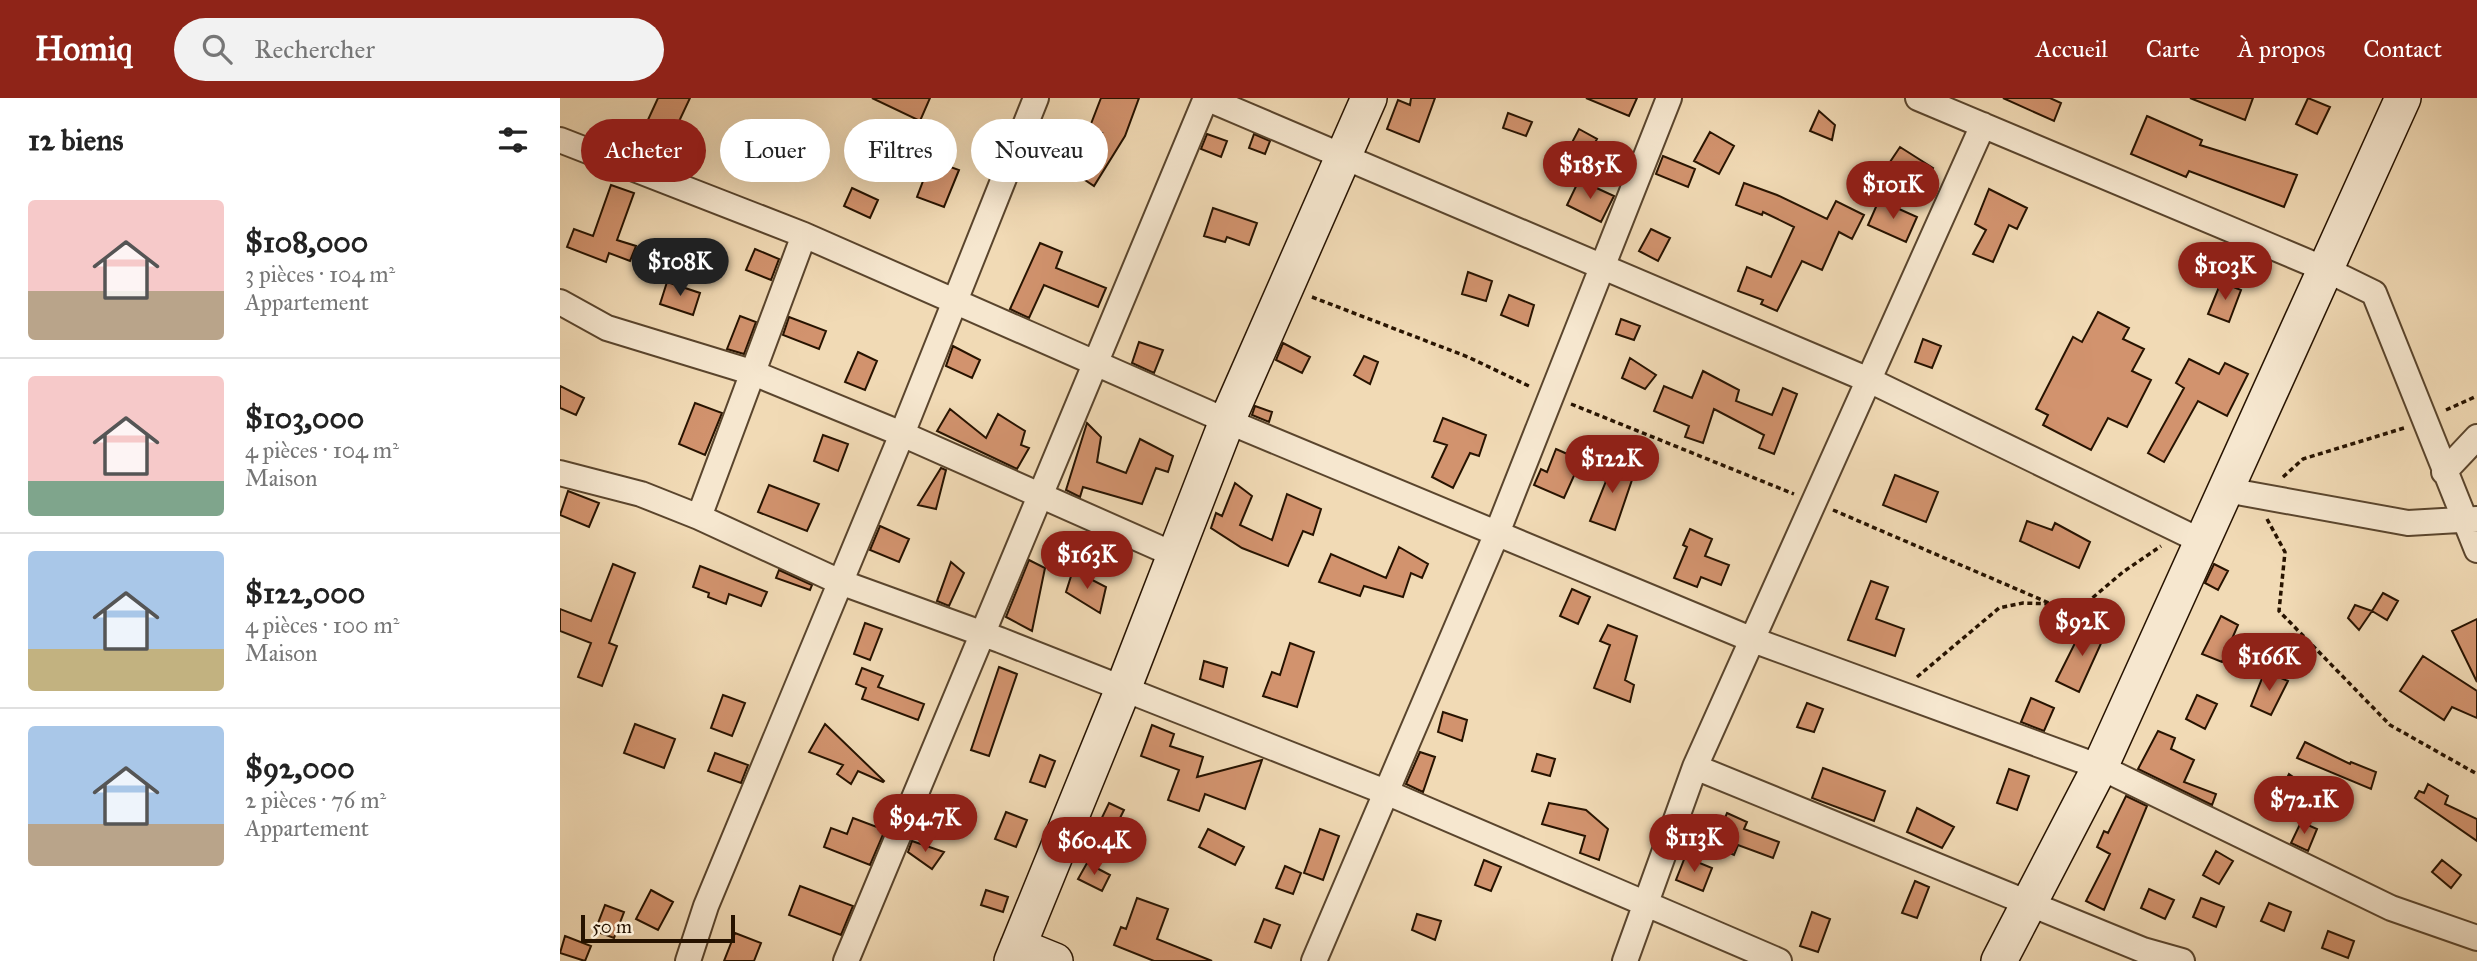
<!DOCTYPE html>
<html lang="fr">
<meta charset="utf-8">
<style>
:root{--surface:#fff;--page:#f2f2f2;--text:#222;--muted:#767676;--line:#e0e0e0;--accent:#8f2418}
body{margin:0;font-family:"IM FELL Great Primer",serif;background:var(--page);color:var(--text);height:100vh;display:flex;flex-direction:column;font-size:26px;white-space:nowrap}
*{box-sizing:border-box;margin:0}
p{font-size:23px;color:var(--muted)}
.icon{flex:none;width:38px;height:38px;fill:none;stroke:currentColor;stroke-width:2;stroke-linecap:round;stroke-linejoin:round}
.map{position:relative;flex:1;overflow:hidden}
.drawer{display:flex;flex-direction:column;background:var(--surface);width:560px}
.drawer>*{flex:none}
.guide{position:absolute;left:21px;top:21px;width:665px;height:63px;display:flex;gap:14px}
.scale{position:absolute;left:21px;bottom:18px;width:154px;box-sizing:border-box;padding-left:7px;border:4px solid #271300;border-top:0;font-size:19px;line-height:24px;white-space:nowrap;color:#271300;-webkit-text-stroke:5px #f6e7cf;paint-order:stroke}
.price{position:absolute;translate:-50% -60px;padding:0 16px;border-radius:24px;background:var(--accent);color:#fff;font-size:23px;line-height:46px;filter:drop-shadow(0 2px 4px #0008)}
.price::after{content:'';position:absolute;left:50%;top:42px;width:21px;height:16px;margin-left:-10px;background:inherit;clip-path:polygon(0 0,100% 0,50% 100%)}
.price.current{background:#222;color:#fff}
ul{padding:0;list-style:none}
li{display:flex;align-items:center;gap:21px;height:175px;padding:0 28px}
li+li{border-top:2px solid var(--line)}
li span{display:grid;place-items:center;flex:none;width:196px;height:140px;border-radius:7px;color:#555}
li>.icon{margin-inline-start:auto}
span .icon{width:84px;height:84px;fill:#fffc;stroke-width:1}
li b{font-size:30px}
h2{display:flex;justify-content:space-between;align-items:center;height:84px;padding:0 28px;font-size:30px}
.pill{padding:0 24px;border-radius:32px;background:var(--surface);box-shadow:0 7px 28px #0002;font-size:24px;line-height:63px}
.pill.current{background:var(--accent);color:#fff}
header{display:flex;align-items:center;gap:42px;box-sizing:border-box;height:98px;padding:0 35px;background:var(--accent);color:#fff}
header strong{font-size:33px}
nav{display:flex;gap:38px;margin-inline-start:auto;font-size:24px}
.search{width:490px;height:63px;background:var(--page);display:flex;align-items:center;gap:18px;box-sizing:border-box;padding:0 24px;border-radius:38px;color:var(--muted);font-size:26px}
main{display:flex;flex:1;min-height:0}
.map>svg:first-child{display:block}
.building{fill:#d2936e;stroke:#271300;stroke-width:2}
.lines{fill:none;stroke-linecap:round;stroke-linejoin:round}
.street-casing{stroke:#5a452d;stroke-width:28}
.secondary-casing{stroke:#271300;stroke-width:38}
.path{stroke:#271300;stroke-width:3.5;stroke-dasharray:5 3.5;stroke-linecap:butt}
.street{stroke:#f6e7cf;stroke-width:24}
.secondary{stroke:#f6e7cf;stroke-width:35}
</style>
<header>
<strong>Homiq</strong>
<div class="search"><svg class="icon" aria-label="search" viewBox="0 0 24 24"><circle cx="10" cy="10" r="6"/><path d="M15 15l6 6"/></svg>Rechercher</div>
<nav><a>Accueil</a><a>Carte</a><a>À propos</a><a>Contact</a></nav>
</header>
<main>
<section class="drawer">
<h2>12 biens<svg class="icon" aria-label="filters" viewBox="0 0 24 24"><path d="M4 7h16M4 17h16"/><circle cx="9" cy="7" r="2"/><circle cx="15" cy="17" r="2"/></svg></h2>
<ul>
<li><span style="background:linear-gradient(#f6c9c9 65%,#b9a48a 0)"><svg class="icon" aria-label="home" viewBox="0 0 24 24"><path d="M3 11l9-7 9 7M6 9v11h12V9"/></svg></span><div><b>$108,000</b><p>3 pièces · 104 m²</p><p>Appartement</p></div></li>
<li><span style="background:linear-gradient(#f6c9c9 75%,#7fa58c 0)"><svg class="icon" aria-label="home" viewBox="0 0 24 24"><path d="M3 11l9-7 9 7M6 9v11h12V9"/></svg></span><div><b>$103,000</b><p>4 pièces · 104 m²</p><p>Maison</p></div></li>
<li><span style="background:linear-gradient(#a9c7e8 70%,#c2b280 0)"><svg class="icon" aria-label="home" viewBox="0 0 24 24"><path d="M3 11l9-7 9 7M6 9v11h12V9"/></svg></span><div><b>$122,000</b><p>4 pièces · 100 m²</p><p>Maison</p></div></li>
<li><span style="background:linear-gradient(#a9c7e8 70%,#b9a48a 0)"><svg class="icon" aria-label="home" viewBox="0 0 24 24"><path d="M3 11l9-7 9 7M6 9v11h12V9"/></svg></span><div><b>$92,000</b><p>2 pièces · 76 m²</p><p>Appartement</p></div></li>
</ul>
</section>
<div class="map">
<svg width="1917" height="863" viewBox="0 0 1917 863">
<rect width="100%" height="100%" fill="#f1dab5"/>
<filter id="stains"><feTurbulence type="fractalNoise" baseFrequency=".00286" numOctaves="4"/><feColorMatrix values="0 0 0 0 .2 0 0 0 0 .09 0 0 0 0 .02 0 0 0 .5 -.17"/></filter>
<radialGradient id="worn" r=".72"><stop offset=".6" stop-color="#630" stop-opacity="0"/><stop offset="1" stop-color="#630" stop-opacity=".3"/></radialGradient>
<!-- building -->
<path class="building" d="M 98,0 L 130,0 L 107,49 L 81,37 Z
M 312,0 L 370,0 L 360,23 Z
M 541,0 L 579,0 L 565,38 L 534,88 L 516,76 L 542,35 L 529,31 Z
M 851,0 L 875,0 L 859,44 L 827,31 L 838,2 L 850,7 Z
M 1026,0 L 1077,0 L 1069,18 Z
M 1443,0 L 1490,0 L 1501,5 L 1494,23 Z
M 1630,0 L 1693,0 L 1685,22 Z
M 1748,0 L 1770,9 L 1757,36 L 1736,26 Z
M 1259,13 L 1275,27 L 1272,42 L 1250,33 Z
M 948,15 L 972,24 L 966,38 L 943,30 Z
M 1587,18 L 1642,42 L 1640,47 L 1737,77 L 1724,109 L 1629,73 L 1626,79 L 1571,56 Z
M 188,23 L 222,36 L 215,54 L 181,42 Z
M 1019,31 L 1037,41 L 1022,69 L 1004,60 Z
M 1150,34 L 1174,48 L 1159,76 L 1134,63 Z
M 647,36 L 667,43 L 661,59 L 641,51 Z
M 694,36 L 710,43 L 705,56 L 689,50 Z
M 1340,49 L 1373,70 L 1360,91 L 1326,70 Z
M 1103,58 L 1135,71 L 1128,89 L 1096,76 Z
M 371,62 L 399,72 L 384,109 L 357,99 Z
M 1019,82 L 1054,98 L 1041,124 L 1007,107 Z
M 1184,85 L 1217,97 L 1267,121 L 1276,103 L 1304,117 L 1292,141 L 1279,134 L 1262,172 L 1242,163 L 1217,213 L 1201,206 L 1203,202 L 1178,193 L 1187,169 L 1211,179 L 1234,129 L 1203,114 L 1202,117 L 1176,107 Z
M 51,87 L 74,95 L 57,142 L 76,148 L 70,163 L 49,155 L 46,164 L 7,149 L 14,131 L 33,138 Z
M 292,90 L 318,102 L 310,120 L 284,108 Z
M 1429,91 L 1467,110 L 1457,131 L 1449,127 L 1433,164 L 1413,156 L 1426,132 L 1415,126 Z
M 1319,102 L 1357,119 L 1346,144 L 1308,127 Z
M 653,110 L 697,125 L 689,147 L 667,139 L 665,144 L 644,138 Z
M 1091,131 L 1110,140 L 1098,163 L 1079,153 Z
M 480,145 L 502,154 L 496,170 L 546,190 L 538,209 L 484,187 L 469,220 L 450,211 Z
M 195,151 L 219,161 L 211,182 L 186,172 Z
M 908,174 L 932,183 L 926,203 L 902,196 Z
M 107,184 L 140,195 L 133,217 L 100,206 Z
M 1661,184 L 1681,192 L 1669,224 L 1648,216 Z
M 949,197 L 974,207 L 968,228 L 941,217 Z
M 1538,214 L 1569,230 L 1563,241 L 1584,251 L 1572,273 L 1591,282 L 1567,329 L 1548,320 L 1531,352 L 1483,327 L 1488,317 L 1476,311 L 1513,239 L 1522,244 Z
M 180,218 L 196,224 L 184,256 L 167,251 Z
M 229,219 L 266,233 L 259,251 L 223,237 Z
M 1061,221 L 1080,228 L 1074,242 L 1056,236 Z
M 1363,241 L 1381,248 L 1372,270 L 1355,264 Z
M 579,244 L 603,252 L 594,275 L 572,265 Z
M 723,245 L 750,259 L 742,275 L 716,262 Z
M 393,248 L 420,262 L 412,280 L 386,268 Z
M 298,254 L 317,263 L 305,292 L 285,284 Z
M 804,258 L 818,264 L 810,286 L 794,277 Z
M 1070,260 L 1096,277 L 1085,291 L 1062,280 Z
M 1629,261 L 1659,276 L 1665,265 L 1688,276 L 1667,318 L 1638,303 L 1604,364 L 1588,355 L 1624,290 L 1616,285 Z
M 1143,273 L 1179,292 L 1176,303 L 1212,317 L 1223,290 L 1237,296 L 1214,356 L 1199,350 L 1204,337 L 1154,311 L 1143,345 L 1125,339 L 1129,328 L 1094,313 L 1104,288 L 1132,300 Z
M 0,288 L 24,300 L 16,317 L 0,310 Z
M 135,305 L 162,315 L 145,357 L 119,346 Z
M 695,308 L 712,314 L 709,324 L 692,317 Z
M 390,311 L 426,340 L 438,316 L 465,333 L 461,347 L 469,350 L 457,371 L 377,333 Z
M 883,320 L 926,337 L 919,358 L 910,355 L 893,390 L 872,379 L 887,347 L 874,343 Z
M 527,325 L 541,339 L 537,364 L 566,375 L 580,341 L 613,358 L 608,374 L 596,370 L 582,406 L 523,389 L 520,399 L 506,392 Z
M 263,337 L 288,346 L 278,373 L 254,363 Z
M 996,351 L 1021,362 L 1004,400 L 974,387 L 981,371 L 987,374 Z
M 1046,362 L 1075,373 L 1055,432 L 1030,423 L 1046,383 L 1039,380 Z
M 381,370 L 386,372 L 376,411 L 358,407 Z
M 1335,377 L 1378,394 L 1366,424 L 1323,407 Z
M 675,385 L 692,398 L 680,427 L 712,442 L 727,396 L 761,411 L 753,437 L 743,433 L 728,468 L 682,450 L 651,430 L 656,415 L 662,418 Z
M 209,387 L 259,406 L 247,433 L 198,414 Z
M 8,393 L 39,405 L 29,429 L 0,417 Z
M 1467,423 L 1492,432 L 1495,425 L 1530,444 L 1519,470 L 1460,443 Z
M 320,428 L 349,441 L 339,464 L 310,452 Z
M 1130,431 L 1152,441 L 1145,458 L 1169,467 L 1161,487 L 1141,479 L 1137,489 L 1114,480 L 1127,449 L 1123,447 Z
M 839,449 L 868,466 L 862,480 L 851,475 L 843,499 L 804,488 L 800,498 L 759,484 L 771,456 L 826,480 Z
M 469,462 L 485,470 L 472,533 L 446,519 Z
M 391,464 L 404,475 L 389,508 L 377,503 Z
M 53,466 L 75,475 L 49,545 L 57,548 L 42,588 L 18,579 L 31,545 L 0,533 L 0,511 L 31,523 Z
M 1654,466 L 1668,473 L 1658,492 L 1645,485 Z
M 140,468 L 207,494 L 201,508 L 169,496 L 166,506 L 148,499 L 149,495 L 133,489 Z
M 219,472 L 252,487 L 250,492 L 216,480 Z
M 513,472 L 546,489 L 540,515 L 506,494 Z
M 1311,483 L 1328,489 L 1316,521 L 1344,531 L 1335,558 L 1288,542 Z
M 1012,491 L 1030,499 L 1018,526 L 1000,518 Z
M 1823,495 L 1838,503 L 1827,522 L 1812,513 Z
M 1795,507 L 1812,513 L 1799,532 L 1788,520 Z
M 1661,518 L 1678,527 L 1662,564 L 1642,556 Z
M 1917,521 L 1917,584 L 1892,533 Z
M 1533,524 L 1548,530 L 1519,594 L 1496,583 L 1519,537 L 1527,541 Z
M 305,525 L 322,531 L 310,562 L 294,556 Z
M 1048,527 L 1077,538 L 1065,582 L 1074,587 L 1070,604 L 1034,590 L 1050,547 L 1040,543 Z
M 730,545 L 754,554 L 737,609 L 703,598 L 712,574 L 720,577 Z
M 1863,558 L 1917,593 L 1917,620 L 1892,609 L 1884,622 L 1840,593 Z
M 644,563 L 667,570 L 663,589 L 640,581 Z
M 439,569 L 457,576 L 429,658 L 411,652 Z
M 302,570 L 323,578 L 318,589 L 364,606 L 358,622 L 302,601 L 306,590 L 296,586 Z
M 1705,573 L 1728,583 L 1711,617 L 1691,608 Z
M 163,597 L 185,605 L 172,638 L 151,630 Z
M 1637,597 L 1657,606 L 1645,631 L 1626,621 Z
M 1471,600 L 1494,610 L 1484,633 L 1461,624 Z
M 1247,605 L 1263,611 L 1254,634 L 1237,629 Z
M 883,614 L 907,622 L 902,643 L 878,634 Z
M 75,626 L 115,641 L 104,670 L 64,655 Z
M 265,626 L 324,683 L 323,684 L 298,673 L 291,686 L 277,676 L 283,667 L 249,654 Z
M 592,627 L 614,636 L 610,648 L 643,659 L 637,679 L 702,662 L 685,711 L 645,696 L 639,713 L 608,702 L 619,672 L 581,658 Z
M 1598,633 L 1615,640 L 1611,651 L 1634,662 L 1624,684 L 1656,696 L 1652,707 L 1578,671 Z
M 1745,644 L 1790,666 L 1791,664 L 1816,674 L 1811,691 L 1737,660 Z
M 860,654 L 875,659 L 863,694 L 846,686 Z
M 155,655 L 188,667 L 181,685 L 148,673 Z
M 977,656 L 995,661 L 990,678 L 972,673 Z
M 480,657 L 495,663 L 485,689 L 470,684 Z
M 1263,670 L 1325,693 L 1314,723 L 1252,700 Z
M 1449,671 L 1469,678 L 1457,712 L 1437,705 Z
M 1729,676 L 1743,686 L 1734,709 L 1707,698 L 1713,683 L 1723,688 Z
M 1868,686 L 1888,698 L 1885,706 L 1917,721 L 1917,743 L 1855,700 L 1859,693 L 1864,695 Z
M 1566,698 L 1587,708 L 1544,812 L 1526,803 L 1550,756 L 1537,749 L 1544,733 L 1548,735 Z
M 549,705 L 564,712 L 549,742 L 535,734 Z
M 989,705 L 1026,712 L 1048,731 L 1039,762 L 1020,755 L 1025,738 L 982,726 Z
M 1357,710 L 1394,729 L 1382,750 L 1347,734 Z
M 446,714 L 467,722 L 456,749 L 435,741 Z
M 1167,715 L 1187,724 L 1184,731 L 1219,744 L 1213,760 L 1178,747 L 1174,757 L 1153,748 Z
M 293,720 L 325,732 L 310,767 L 264,749 L 271,730 L 287,736 Z
M 1741,724 L 1757,731 L 1748,753 L 1731,745 Z
M 648,731 L 684,749 L 675,767 L 639,749 Z
M 760,731 L 779,738 L 763,782 L 744,775 Z
M 352,743 L 384,754 L 372,771 L 348,754 Z
M 1656,753 L 1673,763 L 1659,786 L 1643,777 Z
M 1125,759 L 1152,770 L 1143,793 L 1116,782 Z
M 924,762 L 941,769 L 931,793 L 915,787 Z
M 1882,762 L 1901,777 L 1891,790 L 1872,774 Z
M 527,765 L 550,777 L 542,793 L 518,781 Z
M 725,768 L 741,775 L 733,796 L 716,790 Z
M 1355,783 L 1369,789 L 1357,820 L 1342,815 Z
M 240,788 L 293,808 L 281,837 L 229,817 Z
M 1589,791 L 1614,802 L 1605,821 L 1581,810 Z
M 91,792 L 113,804 L 98,832 L 76,821 Z
M 426,792 L 448,799 L 443,814 L 421,807 Z
M 577,800 L 608,811 L 597,841 L 652,863 L 594,863 L 554,847 L 561,829 L 566,831 Z
M 1641,800 L 1664,809 L 1656,829 L 1633,819 Z
M 1709,805 L 1731,814 L 1724,833 L 1701,823 Z
M 45,807 L 64,814 L 54,840 L 35,833 Z
M 1252,814 L 1270,821 L 1258,854 L 1240,848 Z
M 857,816 L 881,823 L 875,842 L 852,832 Z
M 704,821 L 720,827 L 711,850 L 695,844 Z
M 1768,833 L 1794,843 L 1788,860 L 1762,850 Z
M 175,835 L 201,845 L 194,863 L 164,863 Z
M 5,838 L 31,848 L 25,863 L 0,855 Z"/>
<g class="lines">
<!-- street casing -->
<g class="street-casing">
<path id="street" d="M 646,0 L 1311,283 L 1643,444
M 1358,0 L 1767,172 L 1814,195 L 1917,452
M 0,42 L 244,137 L 667,323 L 1193,542 L 1540,669 L 1831,810 L 1917,840
M 0,204 L 47,230 L 191,274 L 342,336 L 615,457
M 1884,374 L 1917,339
M 0,375 L 81,396 L 139,419 L 280,484 L 440,542 L 828,695 L 1219,863
M 1666,392 L 1848,425 L 1917,421
M 139,419 L 244,137
M 1135,669 L 1583,852 L 1622,863
M 128,863 L 146,808 L 342,336 L 476,0
M 286,863 L 646,0
M 754,863 L 937,435 L 1109,0
M 1065,863 L 1135,669 L 1423,27"/>
</g>
<!-- secondary casing -->
<g class="secondary-casing">
<path id="secondary" d="M 458,848 L 495,863
M 452,863 L 563,591 L 667,323 L 809,0
M 1439,863 L 1540,669 L 1843,0"/>
</g>
<!-- path -->
<path class="path" d="M 752,199 L 908,259 L 971,289
M 1011,306 L 1234,396
M 1886,312 L 1917,298
M 1723,379 L 1743,361 L 1844,330
M 1273,412 L 1489,505
M 1707,421 L 1725,454 L 1719,513 L 1830,627 L 1917,676
M 1357,579 L 1439,510 L 1463,505 L 1524,507 L 1563,474 L 1601,448"/>
<!-- street -->
<use href="#street" class="street"/>
<!-- secondary -->
<use href="#secondary" class="secondary"/>
</g>
<rect width="100%" height="100%" filter="url(#stains)"/>
<rect width="100%" height="100%" fill="url(#worn)"/>
</svg>
<div class="scale">50 m</div>
<b class="price" style="left:1030px;top:103px">$185K</b>
<b class="price" style="left:1333px;top:123px">$101K</b>
<b class="price current" style="left:120px;top:200px">$108K</b>
<b class="price" style="left:1665px;top:204px">$103K</b>
<b class="price" style="left:1052px;top:397px">$122K</b>
<b class="price" style="left:527px;top:493px">$163K</b>
<b class="price" style="left:1522px;top:560px">$92K</b>
<b class="price" style="left:1709px;top:595px">$166K</b>
<b class="price" style="left:1744px;top:738px">$72.1K</b>
<b class="price" style="left:365px;top:756px">$94.7K</b>
<b class="price" style="left:1134px;top:776px">$113K</b>
<b class="price" style="left:534px;top:779px">$60.4K</b>
<div class="guide">
<a class="pill current">Acheter</a>
<a class="pill">Louer</a>
<a class="pill">Filtres</a>
<a class="pill">Nouveau</a>
</div>
</div>
</main>
